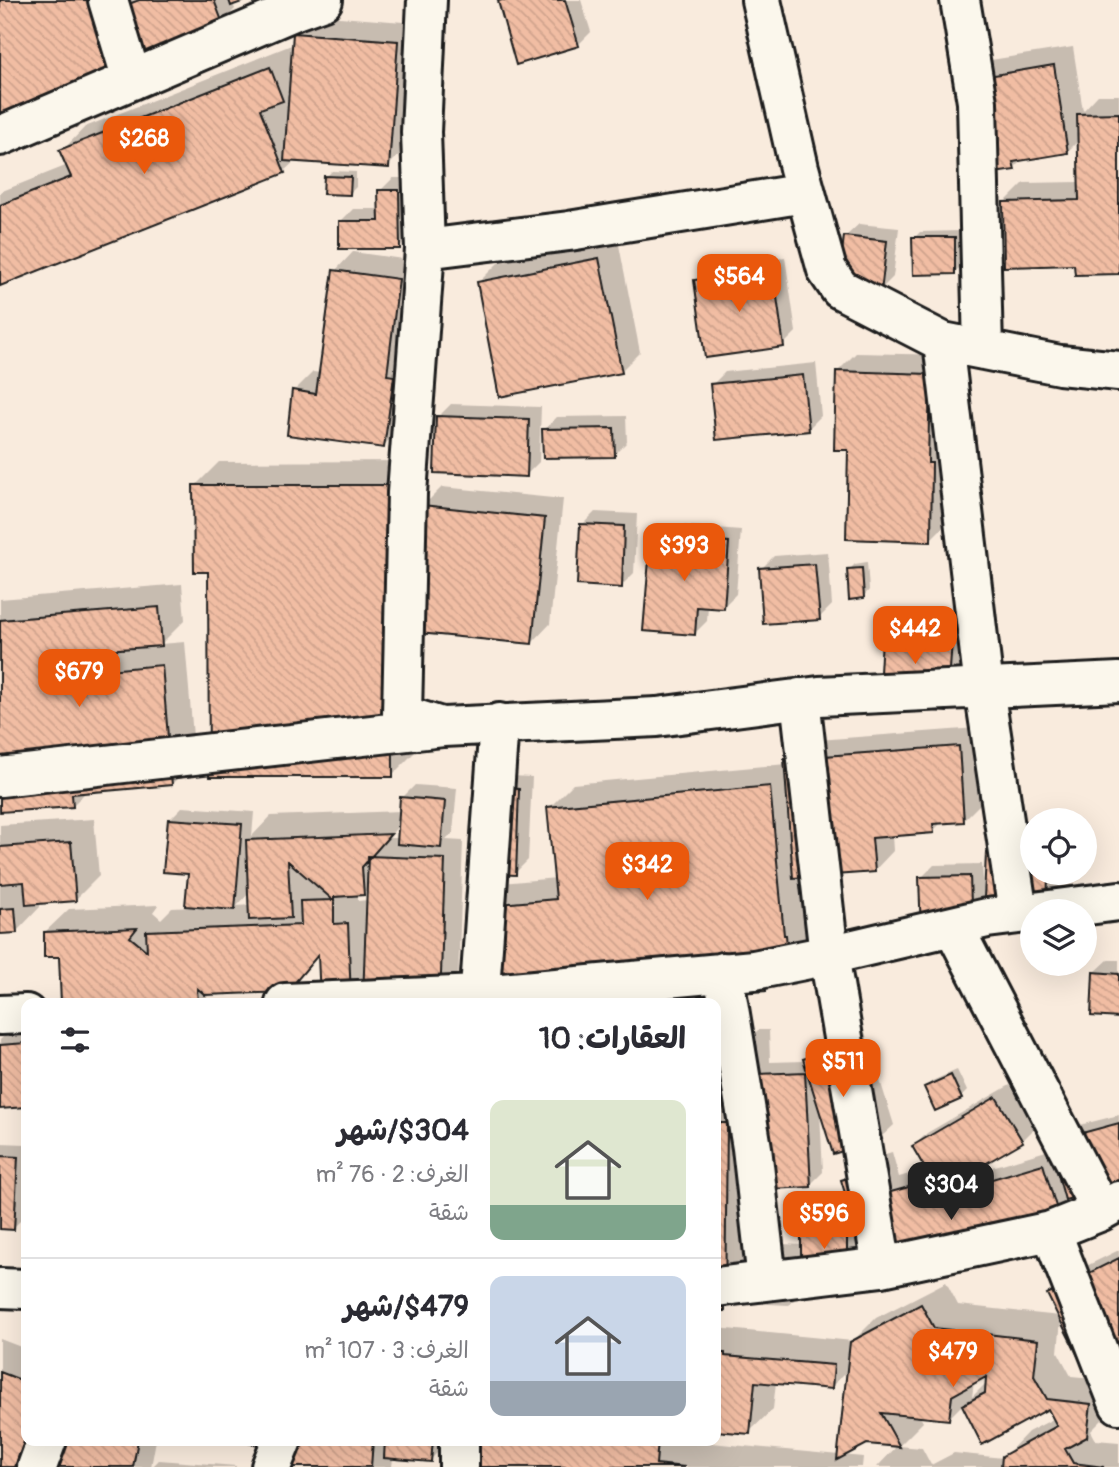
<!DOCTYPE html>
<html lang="ar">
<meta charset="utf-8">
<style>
:root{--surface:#fff;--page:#f7f7f7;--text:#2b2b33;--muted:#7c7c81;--line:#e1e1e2;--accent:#ea580c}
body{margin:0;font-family:Pangolin,"Playpen Sans Arabic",sans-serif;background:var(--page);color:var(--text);direction:rtl;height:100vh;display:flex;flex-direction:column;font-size:26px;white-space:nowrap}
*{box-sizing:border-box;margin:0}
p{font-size:23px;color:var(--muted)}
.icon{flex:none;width:38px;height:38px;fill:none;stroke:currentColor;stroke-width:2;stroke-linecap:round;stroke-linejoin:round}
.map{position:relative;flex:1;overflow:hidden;direction:ltr}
.panel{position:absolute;left:21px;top:998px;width:700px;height:448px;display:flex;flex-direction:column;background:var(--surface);border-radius:14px;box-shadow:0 7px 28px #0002;direction:rtl}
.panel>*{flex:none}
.controls{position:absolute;left:1020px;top:808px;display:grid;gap:14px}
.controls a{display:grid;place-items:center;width:77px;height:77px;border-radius:50%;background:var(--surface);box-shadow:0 7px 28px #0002;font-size:35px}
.price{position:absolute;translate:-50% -60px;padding:0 16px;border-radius:14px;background:var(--accent);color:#fff;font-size:23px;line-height:46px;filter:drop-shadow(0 2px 4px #0008)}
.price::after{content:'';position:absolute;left:50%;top:42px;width:21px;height:16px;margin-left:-10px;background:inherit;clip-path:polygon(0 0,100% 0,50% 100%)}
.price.on{background:#222;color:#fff}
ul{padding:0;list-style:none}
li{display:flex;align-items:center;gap:21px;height:175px;padding:0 35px}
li+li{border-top:2px solid var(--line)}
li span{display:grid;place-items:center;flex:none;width:196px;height:140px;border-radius:14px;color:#555}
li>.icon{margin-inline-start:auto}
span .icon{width:84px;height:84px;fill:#fffc;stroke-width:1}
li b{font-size:30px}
h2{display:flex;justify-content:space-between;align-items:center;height:84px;padding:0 35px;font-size:30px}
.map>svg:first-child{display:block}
.shadow{fill:#0003;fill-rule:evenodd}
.building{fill:url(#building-back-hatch);stroke:#1c1c1c;stroke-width:2}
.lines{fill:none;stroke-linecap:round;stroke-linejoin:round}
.street-casing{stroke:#1c1c1c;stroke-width:44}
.street{stroke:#fbf7ec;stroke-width:38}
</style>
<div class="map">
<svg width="1119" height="1467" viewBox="0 0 1119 1467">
<defs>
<pattern id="building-back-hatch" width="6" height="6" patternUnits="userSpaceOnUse" patternTransform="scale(1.75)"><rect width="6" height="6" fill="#f1bda3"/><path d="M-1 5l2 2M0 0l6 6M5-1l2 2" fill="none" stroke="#cea28c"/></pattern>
</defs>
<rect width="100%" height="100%" fill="#f9ebdd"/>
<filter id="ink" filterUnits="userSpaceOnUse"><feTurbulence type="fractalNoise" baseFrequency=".0143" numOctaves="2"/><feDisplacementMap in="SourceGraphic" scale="14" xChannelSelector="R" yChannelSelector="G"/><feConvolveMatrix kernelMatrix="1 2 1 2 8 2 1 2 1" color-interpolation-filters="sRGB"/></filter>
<g filter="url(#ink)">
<!-- shadow -->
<path class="shadow" d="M 0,0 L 123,7 L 130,0 L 243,0 L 233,4 L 235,9 L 222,22 Z
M 501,0 L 581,0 L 591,32 L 578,45 L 500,2 Z
M 314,15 L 416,23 L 407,147 L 388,166 L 296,160 L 284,171 L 0,284 L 0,192 L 68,165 L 62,151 L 85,127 L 294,44 L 295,34 ZM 291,90 L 291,103 L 287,94 Z
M 1073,47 L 1083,111 L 1098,95 L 1119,95 L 1119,272 L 1005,202 L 1024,183 L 1080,182 L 1080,139 L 1068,151 L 1024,158 L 1014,168 L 972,79 L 991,60 Z
M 332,171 L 356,172 L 356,187 L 350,193 L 326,177 Z
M 393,178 L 411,178 L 412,234 L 399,247 L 340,222 L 353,209 L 380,209 L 380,191 Z
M 859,224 L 899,228 L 893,277 L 880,290 L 846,236 Z
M 960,231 L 961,266 L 955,272 L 914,238 L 920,232 Z
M 618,240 L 640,352 L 621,371 L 479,282 L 498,263 Z
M 353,252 L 417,261 L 402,427 L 383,446 L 294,391 L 313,372 L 321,373 L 335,271 Z
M 785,257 L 796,332 L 783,345 L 696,281 L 709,268 Z
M 856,353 L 948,355 L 949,521 L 930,540 L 850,448 L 838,371 Z
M 816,363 L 821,416 L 808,429 L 712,385 L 725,372 Z
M 451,404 L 541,407 L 539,462 L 526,475 L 438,417 Z
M 626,416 L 627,442 L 614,455 L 544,430 L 557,417 Z
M 415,461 L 423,506 L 442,487 L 563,499 L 550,624 L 532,643 L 416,631 L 416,751 L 392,775 L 210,571 L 195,486 L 219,462 Z
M 595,512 L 637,514 L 634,573 L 621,586 L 582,525 Z
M 665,524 L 741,530 L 736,594 L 723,607 L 708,606 L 707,621 L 694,634 L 652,536 Z
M 828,552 L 832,605 L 819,618 L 761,569 L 774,556 Z
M 867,562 L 869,590 L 863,597 L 849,570 L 855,564 Z
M 182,584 L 185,620 L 161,644 L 185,642 L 195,760 L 172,784 L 87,791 L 72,806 L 0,811 L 0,599 Z
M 898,609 L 965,614 L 959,697 L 946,710 L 885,622 Z
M 977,728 L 983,801 L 964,820 L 943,821 L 933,831 L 892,835 L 893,851 L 875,870 L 804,876 L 812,946 L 766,989 L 699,983 L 685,985 L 668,1003 L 629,1003 L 627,978 L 487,1003 L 502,883 L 556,878 L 549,808 L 573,784 L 786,764 L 786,760 L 805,741 Z
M 492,775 L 532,777 L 528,860 L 515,873 Z
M 415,785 L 457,788 L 453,833 L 446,840 L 463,841 L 458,982 L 321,995 L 320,954 L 286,990 L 211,993 L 201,1003 L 63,1003 L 61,955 L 45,932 L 69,909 L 158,905 L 153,912 L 161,919 L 172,908 L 194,907 L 190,872 L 169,820 L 182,807 L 254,812 L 252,836 L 271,816 L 401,811 L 402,798 ZM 400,824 L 399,838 L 388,838 ZM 369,888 L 368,900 L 358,901 L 358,894 L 363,893 ZM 250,892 L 250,905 L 237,906 Z
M 94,819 L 99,876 L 75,900 L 40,902 L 40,907 L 17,931 L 0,932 L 0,825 Z
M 1001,840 L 1032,841 L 1032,873 L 1060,873 L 1059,911 L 985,921 L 921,878 L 934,865 L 982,864 L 984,892 L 986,892 L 988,853 Z
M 1108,960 L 1119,960 L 1119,1016 L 1095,972 Z
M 758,1030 L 769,1030 L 770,1062 L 805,1061 L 805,1059 L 818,1046 L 865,1032 L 894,1125 L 881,1137 L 820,1112 L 823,1172 L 810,1185 L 749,1188 L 762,1243 L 803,1245 L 802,1216 L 815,1203 L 850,1204 L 843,1180 L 862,1161 L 892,1152 L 899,1177 L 927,1169 L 914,1146 L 927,1133 L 1010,1085 L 1035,1128 L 1022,1141 L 967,1172 L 968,1174 L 1053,1149 L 1064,1129 L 1119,1115 L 1119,1183 L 1083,1215 L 859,1238 L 859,1271 L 802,1292 L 789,1305 L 747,1303 L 747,1286 L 724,1309 L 716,1309 L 716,1100 L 748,1100 L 745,1043 Z
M 26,1032 L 26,1105 L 0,1107 L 0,1040 L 7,1033 Z
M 957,1070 L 967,1091 L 961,1097 L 926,1087 L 932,1081 Z
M 0,1143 L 26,1144 L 26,1215 L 13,1228 L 0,1228 Z
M 1119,1250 L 1119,1346 L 1061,1319 L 1058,1352 L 1071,1376 L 1114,1380 L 1110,1412 L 1091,1431 L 1096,1440 L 1119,1442 L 1119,1467 L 877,1467 L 898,1445 L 866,1442 L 842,1455 L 863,1457 L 862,1467 L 465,1467 L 467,1440 L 679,1440 L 839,1455 L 849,1369 L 831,1387 L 776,1382 L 773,1409 L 749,1432 L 716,1430 L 716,1328 L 853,1341 L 876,1318 L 946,1282 L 958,1305 L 1060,1316 L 1049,1294 L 1068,1275 ZM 989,1374 L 988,1381 L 972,1397 L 974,1382 ZM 963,1404 L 983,1442 L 1049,1407 L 1055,1418 L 1028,1432 L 1003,1458 L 954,1453 L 931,1465 L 922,1448 L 899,1446 L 923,1422 L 919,1415 L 949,1418 Z
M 0,1339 L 26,1349 L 26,1440 L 39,1440 L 28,1467 L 0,1467 Z
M 47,1440 L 156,1440 L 151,1467 L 42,1467 Z
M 286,1440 L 450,1440 L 430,1460 L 393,1457 L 392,1467 L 283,1467 Z
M 159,1460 L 236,1466 L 236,1467 L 152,1467 Z"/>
<!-- building -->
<path class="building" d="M 0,0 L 95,0 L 123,76 L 0,121 Z
M 139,0 L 214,0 L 223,24 L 139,56 L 121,7 Z
M 229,0 L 247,0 L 231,6 Z
M 502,0 L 565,0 L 579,46 L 516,65 L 498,1 Z
M 293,33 L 398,41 L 389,168 L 284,161 Z
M 1054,65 L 1068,153 L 1013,162 L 1015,170 L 973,176 L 970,79 Z
M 270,67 L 283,101 L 260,109 L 285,173 L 0,286 L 0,205 L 71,177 L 59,150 Z
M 1119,113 L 1119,274 L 1075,275 L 1074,265 L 1004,267 L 1003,202 L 1079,200 L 1077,114 Z
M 324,176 L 351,177 L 350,195 L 323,194 Z
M 378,190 L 399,190 L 400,249 L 339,249 L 339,221 L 379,221 Z
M 844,236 L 887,241 L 881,292 L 838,287 Z
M 912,237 L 955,237 L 955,274 L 913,275 Z
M 599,258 L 622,373 L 499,397 L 477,282 Z
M 773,269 L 784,347 L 705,358 L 694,280 Z
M 333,270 L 399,279 L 387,375 L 394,376 L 384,448 L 287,435 L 292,390 L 316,394 Z
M 836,371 L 930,374 L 928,463 L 932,463 L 931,542 L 846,539 L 848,450 L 834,450 Z
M 803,375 L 809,431 L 716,440 L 710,384 Z
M 436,416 L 529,419 L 527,477 L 434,473 Z
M 614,428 L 615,457 L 543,458 L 542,429 Z
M 193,485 L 392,485 L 393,777 L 209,777 L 208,572 L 194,572 Z
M 422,505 L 545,518 L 532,644 L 409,632 Z
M 580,524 L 624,526 L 622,588 L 577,585 Z
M 651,536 L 729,542 L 724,609 L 697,607 L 695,635 L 643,631 Z
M 815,564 L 820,620 L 763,624 L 759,568 Z
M 862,568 L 864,598 L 849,600 L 847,569 Z
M 159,607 L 162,646 L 106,650 L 108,670 L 162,665 L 172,785 L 72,794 L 73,807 L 0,812 L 0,620 Z
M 883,621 L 953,626 L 947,712 L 878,707 Z
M 959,746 L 964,822 L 933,824 L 934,833 L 872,838 L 875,872 L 793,878 L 784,759 Z
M 770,786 L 784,935 L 786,935 L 789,971 L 765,974 L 766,991 L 725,994 L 725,1000 L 699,1003 L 697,985 L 660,988 L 661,1003 L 628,1003 L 626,980 L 485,1003 L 476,906 L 556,899 L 547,807 Z
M 477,787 L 519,789 L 516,875 L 473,873 Z
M 400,797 L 445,801 L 441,848 L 397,844 Z
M 168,819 L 242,824 L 235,910 L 185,906 L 188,874 L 163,872 Z
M 391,834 L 362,867 L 364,895 L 334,897 L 334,924 L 348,923 L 351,999 L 320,1000 L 318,955 L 287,992 L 205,995 L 197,988 L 198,1003 L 61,1003 L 59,957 L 44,957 L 44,932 L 137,928 L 130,937 L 147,951 L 146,931 L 301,925 L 300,901 L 333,900 L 288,861 L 291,918 L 249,920 L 246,840 Z
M 71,842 L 76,901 L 26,905 L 24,882 L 0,884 L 0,847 Z
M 986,852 L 1032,854 L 1032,873 L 1048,873 L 1047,912 L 983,923 Z
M 368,856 L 445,859 L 440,1003 L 363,1000 Z
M 970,876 L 972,932 L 921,933 L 919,877 Z
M 15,908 L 17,933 L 0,934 L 0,909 Z
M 1093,972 L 1119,974 L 1119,1018 L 1091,1016 Z
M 743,1042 L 756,1042 L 758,1074 L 805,1072 L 811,1187 L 750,1190 Z
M 26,1043 L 26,1107 L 0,1109 L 0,1045 Z
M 852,1044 L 882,1139 L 833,1154 L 803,1059 Z
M 951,1075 L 962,1099 L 935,1111 L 924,1087 Z
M 996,1097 L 1023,1142 L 938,1191 L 912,1146 Z
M 716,1123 L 727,1123 L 725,1311 L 716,1311 Z
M 1119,1123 L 1119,1185 L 1065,1200 L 1049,1142 Z
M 0,1156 L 18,1157 L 14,1230 L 0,1229 Z
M 1043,1164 L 1065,1236 L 905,1283 L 899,1263 L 869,1272 L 841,1180 L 873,1170 L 880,1195 L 927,1182 L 931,1197 Z
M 801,1216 L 847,1216 L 847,1286 L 801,1286 Z
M 1119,1258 L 1119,1348 L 1083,1366 L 1047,1294 Z
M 921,1304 L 934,1328 L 1038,1340 L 1034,1376 L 1047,1399 L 1091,1404 L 1087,1437 L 1065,1449 L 1073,1463 L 1104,1467 L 1001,1467 L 1002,1456 L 1057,1426 L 1048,1409 L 982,1445 L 962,1405 L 985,1393 L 986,1377 L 952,1396 L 949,1420 L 881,1413 L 900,1447 L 867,1444 L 837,1460 L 850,1342 Z
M 716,1353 L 725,1353 L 725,1356 L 834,1365 L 832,1389 L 755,1382 L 750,1434 L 716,1431 Z
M 0,1372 L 26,1382 L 26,1438 L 15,1467 L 0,1467 Z
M 45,1440 L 138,1440 L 133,1467 L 40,1467 Z
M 232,1440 L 265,1440 L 264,1446 Z
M 284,1440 L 373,1440 L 371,1467 L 282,1467 Z
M 385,1440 L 433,1440 L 431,1462 L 384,1458 Z
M 465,1440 L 658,1440 L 656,1464 L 685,1467 L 463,1467 Z"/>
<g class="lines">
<!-- street casing -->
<g class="street-casing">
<path id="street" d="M 108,0 L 132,80
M 427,0 L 421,132 L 425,249 L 407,493 L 402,715 L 441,727
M 761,0 L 799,168 L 827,270 L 840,289 L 943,342 L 1060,365 L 1119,371
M 960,0 L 977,102 L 983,350
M 0,136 L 298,9 L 323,0
M 425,249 L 569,231 L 805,193
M 943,342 L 984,688 L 1018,913
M 800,698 L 829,955 L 882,1267
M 0,777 L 443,727 L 657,717 L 819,696 L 1119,682
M 953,926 L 1101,1211
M 723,972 L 752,1148 L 767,1280
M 285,1003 L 479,995 L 754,970 L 829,955 L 987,918 L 1119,901
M 479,1003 L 499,723
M 0,1015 L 26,1014
M 1051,1231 L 1119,1404
M 716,1287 L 882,1267 L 1051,1231 L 1101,1211 L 1119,1201
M 0,1288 L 26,1289
M 37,1467 L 47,1440
M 271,1467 L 282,1440
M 459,1467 L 459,1440"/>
</g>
<!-- street -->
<use href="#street" class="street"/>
</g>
</g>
</svg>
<div class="controls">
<a><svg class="icon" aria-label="locate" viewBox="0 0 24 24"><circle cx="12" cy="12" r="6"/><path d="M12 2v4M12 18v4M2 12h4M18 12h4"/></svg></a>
<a><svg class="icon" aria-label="layers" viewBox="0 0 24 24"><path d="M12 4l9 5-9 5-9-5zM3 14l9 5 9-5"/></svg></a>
</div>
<b class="price" style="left:144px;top:176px">$268</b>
<b class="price" style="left:739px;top:314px">$564</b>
<b class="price" style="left:684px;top:583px">$393</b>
<b class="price" style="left:915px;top:666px">$442</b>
<b class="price" style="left:79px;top:709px">$679</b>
<b class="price" style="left:647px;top:902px">$342</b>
<b class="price" style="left:843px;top:1099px">$511</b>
<b class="price on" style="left:951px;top:1222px">$304</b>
<b class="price" style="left:824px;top:1251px">$596</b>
<b class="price" style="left:953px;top:1389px">$479</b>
<section class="panel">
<h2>العقارات: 10<svg class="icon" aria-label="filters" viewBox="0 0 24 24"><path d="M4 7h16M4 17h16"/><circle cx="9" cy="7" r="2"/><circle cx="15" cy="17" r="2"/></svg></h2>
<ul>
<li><span style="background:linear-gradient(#dfe7d0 75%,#7fa58c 0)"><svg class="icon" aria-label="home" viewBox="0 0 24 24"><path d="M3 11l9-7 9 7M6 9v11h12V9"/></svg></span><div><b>$304/شهر</b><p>الغرف: 2 · 76 m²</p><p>شقة</p></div></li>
<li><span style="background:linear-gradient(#c9d6e8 75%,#9aa5b1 0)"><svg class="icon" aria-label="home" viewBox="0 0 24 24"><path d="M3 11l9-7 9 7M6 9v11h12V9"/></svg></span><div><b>$479/شهر</b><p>الغرف: 3 · 107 m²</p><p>شقة</p></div></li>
</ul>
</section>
</div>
